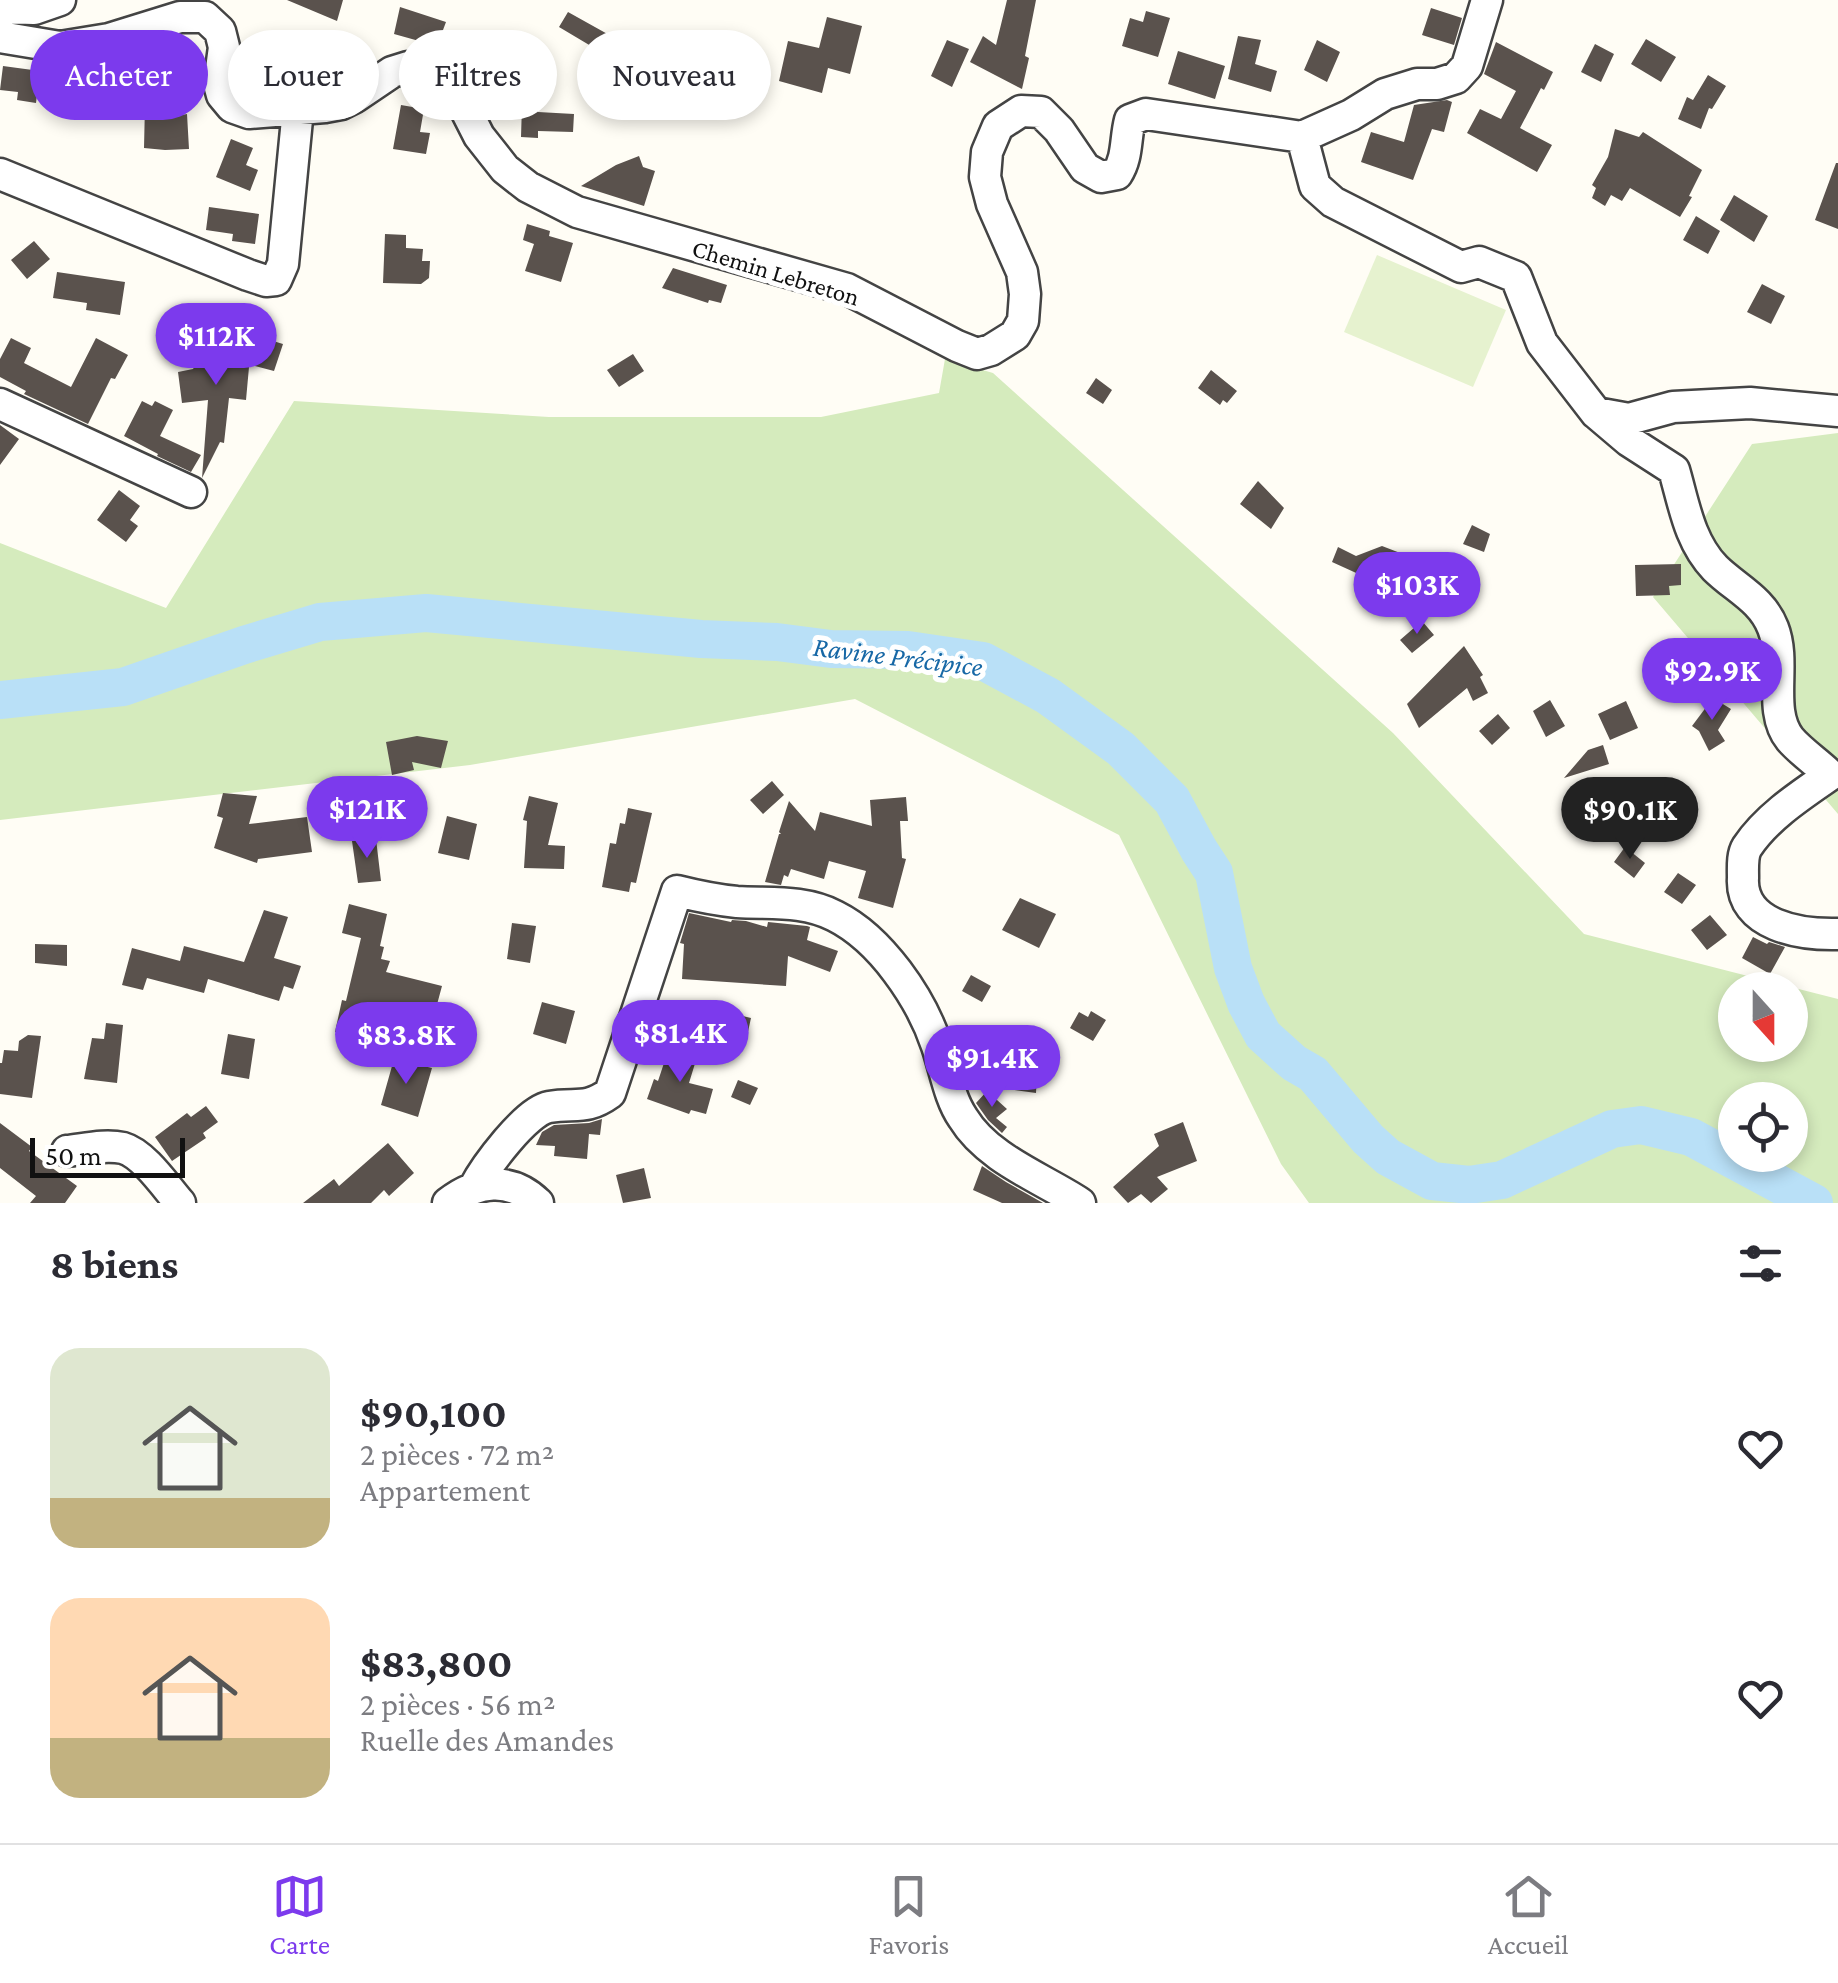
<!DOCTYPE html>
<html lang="fr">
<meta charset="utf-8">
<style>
:root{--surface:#fff;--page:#f7f7f7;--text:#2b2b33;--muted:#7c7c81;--line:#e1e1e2;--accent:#7c3aed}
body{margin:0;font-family:"Crimson Pro",serif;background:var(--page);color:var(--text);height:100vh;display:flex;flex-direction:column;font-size:38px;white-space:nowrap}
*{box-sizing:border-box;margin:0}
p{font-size:32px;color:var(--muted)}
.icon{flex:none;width:55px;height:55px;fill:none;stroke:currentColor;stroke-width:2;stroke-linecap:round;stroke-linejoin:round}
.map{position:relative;height:1203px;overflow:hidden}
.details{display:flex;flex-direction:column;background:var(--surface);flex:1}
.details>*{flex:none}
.hud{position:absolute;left:30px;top:30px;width:1000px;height:90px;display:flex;gap:20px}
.needle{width:65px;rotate:159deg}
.buttons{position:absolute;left:1718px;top:972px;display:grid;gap:20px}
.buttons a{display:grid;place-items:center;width:90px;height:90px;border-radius:50%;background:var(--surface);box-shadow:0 5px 15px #0003;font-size:50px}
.scale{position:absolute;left:30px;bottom:25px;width:155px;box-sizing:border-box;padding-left:10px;border:5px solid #111;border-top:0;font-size:28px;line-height:35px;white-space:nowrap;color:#111;-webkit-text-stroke:8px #fff;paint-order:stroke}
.price{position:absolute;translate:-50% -85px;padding:0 22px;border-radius:35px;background:var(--accent);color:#fff;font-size:32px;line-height:65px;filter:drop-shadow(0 2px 5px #0008)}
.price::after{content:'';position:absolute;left:50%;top:60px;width:30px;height:22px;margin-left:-15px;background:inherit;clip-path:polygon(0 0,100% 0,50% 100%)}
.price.active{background:#222;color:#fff}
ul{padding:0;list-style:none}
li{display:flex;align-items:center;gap:30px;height:250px;padding:0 50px}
li span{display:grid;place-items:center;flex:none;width:280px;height:200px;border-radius:30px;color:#555}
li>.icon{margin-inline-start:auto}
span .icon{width:120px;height:120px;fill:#fffc;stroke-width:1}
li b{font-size:42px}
h2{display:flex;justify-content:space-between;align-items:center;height:120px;padding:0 50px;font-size:42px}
.pill{padding:0 35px;border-radius:45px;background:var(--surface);box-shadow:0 5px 15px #0003;font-size:35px;line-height:90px}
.pill.active{background:var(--accent);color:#fff}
.menu{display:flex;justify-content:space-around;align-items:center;height:140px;border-top:2px solid var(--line);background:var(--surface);font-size:28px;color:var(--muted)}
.menu a{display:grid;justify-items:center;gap:5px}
.menu .active{color:var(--accent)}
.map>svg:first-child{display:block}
.green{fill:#d5ebbd;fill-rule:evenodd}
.pitch{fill:#e6f2cf}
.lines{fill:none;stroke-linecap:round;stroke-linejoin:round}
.river{stroke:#b9e0f7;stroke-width:38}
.building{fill:#5a524d}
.minor-casing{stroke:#444;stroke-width:35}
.minor{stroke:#fff;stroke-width:30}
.labels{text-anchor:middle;stroke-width:10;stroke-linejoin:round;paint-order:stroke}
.street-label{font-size:25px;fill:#111;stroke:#fff}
.water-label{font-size:28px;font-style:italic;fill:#1768a6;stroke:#fff}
</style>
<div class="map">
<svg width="1838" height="1203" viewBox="0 0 1838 1203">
<rect width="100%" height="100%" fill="#fffdf5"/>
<!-- green -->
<path class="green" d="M 945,359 L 993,373 L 1393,733 L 1584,934 L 1838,999 L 1838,1203 L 1309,1203 L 1281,1164 L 1119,835 L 855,699 L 470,765 L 0,820 L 0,543 L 166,608 L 294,401 L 549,417 L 821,417 L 939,393 ZM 1735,990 L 1790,990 L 1790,1045 L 1735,1045 ZM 1735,1100 L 1790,1100 L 1790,1155 L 1735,1155 Z
M 1838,433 L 1838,814 L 1653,597 L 1752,444 Z"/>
<!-- pitch -->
<path class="pitch" d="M 1377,255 L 1506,310 L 1473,387 L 1344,332 Z"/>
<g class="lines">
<!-- river -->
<path class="river" d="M 0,700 L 123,687 L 244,645 L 320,622 L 426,613 L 701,639 L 777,642 L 831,649 L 908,650 L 983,661 L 1048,696 L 1121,749 L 1172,800 L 1199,850 L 1214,873 L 1233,968 L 1246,1003 L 1263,1035 L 1294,1063 L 1313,1074 L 1368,1139 L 1388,1157 L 1432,1181 L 1469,1185 L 1502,1180 L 1612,1129 L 1641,1125 L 1691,1137 L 1814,1203"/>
</g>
<!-- building -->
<path class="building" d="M 287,0 L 343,0 L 337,21 Z
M 1007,0 L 1036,0 L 1025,56 L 1029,58 L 1022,89 L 970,62 L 983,36 L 996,45 Z
M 400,7 L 446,22 L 437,46 L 394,34 Z
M 1431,8 L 1462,18 L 1454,45 L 1422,35 Z
M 1146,11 L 1170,18 L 1158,57 L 1122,46 L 1130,18 L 1143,22 Z
M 568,12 L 611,36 L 601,52 L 559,27 Z
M 827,17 L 862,26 L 850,74 L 828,68 L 822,93 L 779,81 L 788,41 L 819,48 Z
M 1238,36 L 1261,40 L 1255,64 L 1277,71 L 1271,92 L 1228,79 Z
M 1646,39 L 1676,57 L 1661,82 L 1631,64 Z
M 947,40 L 969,49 L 952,87 L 931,76 Z
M 1317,40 L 1340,52 L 1327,82 L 1304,70 Z
M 261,42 L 293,55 L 285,77 L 252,64 Z
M 1496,42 L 1553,72 L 1544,90 L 1541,88 L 1520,128 L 1552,145 L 1537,172 L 1467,133 L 1480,109 L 1501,119 L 1516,91 L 1484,74 Z
M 1595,44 L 1614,54 L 1601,82 L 1581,72 Z
M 1178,51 L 1225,66 L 1215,99 L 1168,84 Z
M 177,52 L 180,73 L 162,76 L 159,55 Z
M 3,66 L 40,71 L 36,103 L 17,100 L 18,92 L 0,90 Z
M 1708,75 L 1726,86 L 1712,109 L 1709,108 L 1701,129 L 1678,119 L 1687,97 L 1693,100 Z
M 494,79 L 514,82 L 511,101 L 491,97 Z
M 1447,100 L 1452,102 L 1444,132 L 1432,129 L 1413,180 L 1361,162 L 1371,132 L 1404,142 L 1414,105 Z
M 181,102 L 181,115 L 187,114 L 189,149 L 165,150 L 144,148 L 145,104 Z
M 401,105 L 424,109 L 420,132 L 430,133 L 426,154 L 393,149 Z
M 522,105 L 538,106 L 538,112 L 574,114 L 573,132 L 538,131 L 538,138 L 521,137 Z
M 1615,129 L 1639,137 L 1643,132 L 1702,170 L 1689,196 L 1692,197 L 1680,217 L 1630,188 L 1622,201 L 1611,195 L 1605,206 L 1592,198 L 1596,188 L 1592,185 L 1608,157 Z
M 231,139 L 253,148 L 246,165 L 258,170 L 250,191 L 216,177 Z
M 639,156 L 643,167 L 655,171 L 644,206 L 581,186 L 616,165 Z
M 1836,163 L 1838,163 L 1838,229 L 1815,220 Z
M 1734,195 L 1768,216 L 1754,242 L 1720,220 Z
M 209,207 L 259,214 L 255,244 L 232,241 L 233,234 L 206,230 Z
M 1696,216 L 1720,231 L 1708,254 L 1683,240 Z
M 527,224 L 550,231 L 549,236 L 573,243 L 561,282 L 525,271 L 534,244 L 523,240 Z
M 385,234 L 406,235 L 406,248 L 423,249 L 422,261 L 430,261 L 429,278 L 421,284 L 383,283 Z
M 34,241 L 50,259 L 27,279 L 11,260 Z
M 673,268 L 727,285 L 721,303 L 709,300 L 708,303 L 662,288 Z
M 57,272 L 125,282 L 120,315 L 86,310 L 87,303 L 53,298 Z
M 1762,284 L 1785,296 L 1771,324 L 1747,312 Z
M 215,334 L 250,356 L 246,400 L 229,398 L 224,443 L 220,442 L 202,478 L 208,400 L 182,403 L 178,372 L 193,369 Z
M 260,337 L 283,344 L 274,371 L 251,365 Z
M 11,338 L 31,348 L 24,363 L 71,387 L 96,338 L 128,355 L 115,379 L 111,378 L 88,424 L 24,394 L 26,391 L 0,377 L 0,359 Z
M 633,354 L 644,371 L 619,387 L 607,370 Z
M 1211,370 L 1237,391 L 1227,403 L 1223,400 L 1220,405 L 1198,388 Z
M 1096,378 L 1112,390 L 1103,404 L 1086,393 Z
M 142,401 L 152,406 L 155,401 L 173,410 L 160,436 L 201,455 L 191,472 L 157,456 L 158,454 L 124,436 Z
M 0,425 L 19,439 L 0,465 Z
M 1258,481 L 1284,508 L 1271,529 L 1240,504 Z
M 119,490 L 140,506 L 130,520 L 138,526 L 126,542 L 97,520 Z
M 1472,525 L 1490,534 L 1484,552 L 1463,544 Z
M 1382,546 L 1408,556 L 1400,583 L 1378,577 L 1376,582 L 1332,562 L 1338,547 L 1356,556 Z
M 1681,564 L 1681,585 L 1669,586 L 1670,595 L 1636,596 L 1635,565 Z
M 1422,621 L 1434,635 L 1412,653 L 1400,640 Z
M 1464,646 L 1483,675 L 1480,677 L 1488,693 L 1473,701 L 1467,688 L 1419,728 L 1407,704 Z
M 1713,698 L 1731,709 L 1718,730 L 1725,741 L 1709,751 L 1699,731 L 1692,726 Z
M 1550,700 L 1565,726 L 1546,737 L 1533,711 Z
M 1626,701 L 1638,728 L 1610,740 L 1598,714 Z
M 1498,714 L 1510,728 L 1492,745 L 1479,731 Z
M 417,736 L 448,741 L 441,768 L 412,762 L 414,770 L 392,775 L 386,742 Z
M 1603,745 L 1609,764 L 1564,778 L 1588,750 Z
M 772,781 L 784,795 L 763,814 L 750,800 Z
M 223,793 L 257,796 L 249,824 L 307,817 L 312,852 L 258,859 L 257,863 L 214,848 L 223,818 L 217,816 Z
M 529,796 L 558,803 L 548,845 L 565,846 L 564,869 L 524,868 L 527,821 L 523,820 Z
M 906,797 L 908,821 L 900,821 L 902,858 L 906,859 L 893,908 L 858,898 L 866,871 L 829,861 L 824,879 L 791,869 L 788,877 L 784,875 L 781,885 L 765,882 L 779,834 L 781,834 L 779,832 L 789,801 L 815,831 L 820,812 L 872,826 L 870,800 Z
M 628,808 L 652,813 L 636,883 L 631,882 L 629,892 L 602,887 L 610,843 L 616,844 L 620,823 L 625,824 Z
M 447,816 L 477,824 L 469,860 L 438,853 Z
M 376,839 L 381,881 L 358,883 L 352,841 Z
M 1625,847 L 1645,863 L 1634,878 L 1614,862 Z
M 1678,873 L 1696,885 L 1682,904 L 1664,892 Z
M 1020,898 L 1056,914 L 1039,948 L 1002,930 Z
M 349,904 L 387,914 L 380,946 L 384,947 L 381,959 L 390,961 L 386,972 L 442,986 L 432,1023 L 375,1008 L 364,1051 L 347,1047 L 350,1036 L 335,1032 L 342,1000 L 346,1001 L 361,938 L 342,933 Z
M 264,910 L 288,917 L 274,958 L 301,966 L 293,989 L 284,986 L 279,1001 L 208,979 L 204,993 L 147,978 L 143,990 L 122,985 L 132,948 L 180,961 L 184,946 L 244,962 Z
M 689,913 L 731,922 L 732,920 L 746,921 L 767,927 L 768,922 L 807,926 L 810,927 L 807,940 L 838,951 L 830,972 L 788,956 L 786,986 L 682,979 L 684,944 L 680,943 Z
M 1710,915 L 1727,935 L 1707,950 L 1691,930 Z
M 512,923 L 536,926 L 530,963 L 507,959 Z
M 1753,937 L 1767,944 L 1769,942 L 1785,947 L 1770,974 L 1742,958 Z
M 35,944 L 67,945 L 67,966 L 35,963 Z
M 971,975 L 991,986 L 982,1002 L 962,991 Z
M 542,1002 L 575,1011 L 566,1044 L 533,1034 Z
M 1091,1011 L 1106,1020 L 1093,1041 L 1070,1028 L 1079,1012 L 1088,1017 Z
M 726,1012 L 751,1018 L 746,1041 L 720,1035 Z
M 106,1023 L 123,1025 L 117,1083 L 84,1079 L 92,1038 L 104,1039 Z
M 228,1034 L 255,1039 L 249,1079 L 221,1074 Z
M 28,1035 L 41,1036 L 32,1098 L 0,1094 L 0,1063 L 2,1063 L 4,1050 L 18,1051 L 19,1041 Z
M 669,1048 L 697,1057 L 689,1083 L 713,1089 L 706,1114 L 691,1110 L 689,1114 L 647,1099 L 654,1079 L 658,1081 Z
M 975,1058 L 1018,1082 L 1021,1070 L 1037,1073 L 1036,1093 L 986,1086 L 966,1075 Z
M 394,1059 L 432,1068 L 418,1117 L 381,1105 Z
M 738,1080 L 758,1088 L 750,1105 L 731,1097 Z
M 987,1091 L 1007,1109 L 996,1118 L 1007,1127 L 1002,1133 L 988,1120 L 976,1103 Z
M 206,1106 L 218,1122 L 203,1133 L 206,1138 L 172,1161 L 155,1137 L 187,1113 L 191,1117 Z
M 602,1119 L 600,1135 L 589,1134 L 587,1159 L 554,1156 L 555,1146 L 536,1145 L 542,1132 L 554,1125 L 589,1123 Z
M 1183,1122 L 1197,1161 L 1157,1177 L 1168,1189 L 1151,1203 L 1141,1194 L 1128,1203 L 1113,1187 L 1159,1146 L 1154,1134 Z
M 0,1123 L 32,1147 L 29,1151 L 77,1186 L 65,1203 L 30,1203 L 36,1196 L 0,1168 Z
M 388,1143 L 414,1173 L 389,1196 L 384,1190 L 371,1203 L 303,1203 L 334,1179 L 339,1186 Z
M 982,1166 L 1006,1182 L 1043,1203 L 1002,1203 L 973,1190 Z
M 644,1168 L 651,1198 L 623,1203 L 616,1175 Z"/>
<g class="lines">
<!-- minor casing -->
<g class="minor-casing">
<path id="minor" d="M 0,8 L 34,9 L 60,0
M 0,37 L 60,47 L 109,39 L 180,17 L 205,17 L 220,31 L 224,47 L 219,84 L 222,95 L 232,107 L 249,113 L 325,107 L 341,104 L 355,97 L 392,72 L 408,67 L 432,68 L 452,83 L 479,136 L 505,169 L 528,187 L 577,212 L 847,289 L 957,346 L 977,354 L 991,350 L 1015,335 L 1023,321 L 1025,294 L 1022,272 L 992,204 L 985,177 L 987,152 L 998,126 L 1021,111 L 1041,112 L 1059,130 L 1085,168 L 1101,177 L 1117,174 C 1128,157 1125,139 1130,120 L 1146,114 L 1302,137 L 1351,115 L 1385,94 L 1417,84 L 1437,84 L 1456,78 L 1467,66 L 1487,0
M 1302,137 L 1315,186 L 1333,202 L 1461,267 L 1479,262 L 1516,277 L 1542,343 L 1596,413 L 1629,441 L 1674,470 C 1684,504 1689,541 1715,568 C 1735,588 1762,599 1773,628 C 1787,664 1767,710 1790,739 C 1801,752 1818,763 1830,775 C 1801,795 1767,817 1747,847 C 1742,855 1743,867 1743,878 C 1740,926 1801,935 1838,934
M 0,174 L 248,275 L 266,281 L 276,280 L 283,264 L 298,109
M 0,404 L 191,492
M 1596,413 L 1629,419 L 1673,407 L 1750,403 L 1838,411
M 67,1151 C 85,1149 105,1144 123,1148 C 144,1154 166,1187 180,1203
M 474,1188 C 485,1167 526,1111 549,1107 C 575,1102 585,1111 610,1093 L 677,891 C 697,896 716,900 737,902 C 771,904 804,900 835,916 C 881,939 921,998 937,1046 C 945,1069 949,1098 963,1118 C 988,1159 1042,1178 1080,1203
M 448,1203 C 476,1181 510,1176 538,1203"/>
</g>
<!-- minor -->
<use href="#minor" class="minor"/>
</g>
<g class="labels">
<!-- street labels -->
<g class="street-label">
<text transform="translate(776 272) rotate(17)" y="9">Chemin Lebreton</text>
</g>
<!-- water labels -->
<g class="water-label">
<text transform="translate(898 656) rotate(7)" y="10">Ravine Précipice</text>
</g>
</g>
</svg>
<div class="buttons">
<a><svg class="needle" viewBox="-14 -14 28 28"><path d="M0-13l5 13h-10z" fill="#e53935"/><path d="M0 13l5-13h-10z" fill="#7c7c81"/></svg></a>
<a><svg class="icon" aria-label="locate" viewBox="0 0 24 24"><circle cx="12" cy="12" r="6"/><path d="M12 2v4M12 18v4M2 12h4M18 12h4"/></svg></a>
</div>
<div class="scale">50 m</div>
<b class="price" style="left:216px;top:388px">$112K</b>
<b class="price" style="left:1417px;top:637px">$103K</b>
<b class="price" style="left:1712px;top:723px">$92.9K</b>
<b class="price" style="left:367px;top:861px">$121K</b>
<b class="price active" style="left:1630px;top:862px">$90.1K</b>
<b class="price" style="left:680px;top:1085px">$81.4K</b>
<b class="price" style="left:406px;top:1087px">$83.8K</b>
<b class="price" style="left:992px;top:1110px">$91.4K</b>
<div class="hud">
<a class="pill active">Acheter</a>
<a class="pill">Louer</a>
<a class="pill">Filtres</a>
<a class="pill">Nouveau</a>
</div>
</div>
<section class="details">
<h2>8 biens<svg class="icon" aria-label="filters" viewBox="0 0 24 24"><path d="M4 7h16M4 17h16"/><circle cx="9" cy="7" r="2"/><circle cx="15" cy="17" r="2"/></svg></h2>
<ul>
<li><span style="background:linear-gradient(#dfe7d0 75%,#c2b280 0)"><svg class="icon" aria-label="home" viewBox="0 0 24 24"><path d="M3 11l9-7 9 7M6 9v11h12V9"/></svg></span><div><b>$90,100</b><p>2 pièces · 72 m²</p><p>Appartement</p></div><svg class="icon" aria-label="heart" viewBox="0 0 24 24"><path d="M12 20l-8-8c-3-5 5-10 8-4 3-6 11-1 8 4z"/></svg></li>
<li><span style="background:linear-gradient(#ffd9b3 70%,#c2b280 0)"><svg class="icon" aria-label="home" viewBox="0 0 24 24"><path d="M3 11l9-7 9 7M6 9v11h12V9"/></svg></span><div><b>$83,800</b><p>2 pièces · 56 m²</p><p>Ruelle des Amandes</p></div><svg class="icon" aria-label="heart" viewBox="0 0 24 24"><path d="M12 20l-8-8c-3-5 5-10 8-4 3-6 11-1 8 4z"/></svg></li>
</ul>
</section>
<nav class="menu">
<a class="active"><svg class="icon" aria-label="map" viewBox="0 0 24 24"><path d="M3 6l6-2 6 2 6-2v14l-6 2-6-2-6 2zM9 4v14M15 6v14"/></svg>Carte</a>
<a><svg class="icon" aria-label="saved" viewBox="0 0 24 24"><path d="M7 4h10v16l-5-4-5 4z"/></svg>Favoris</a>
<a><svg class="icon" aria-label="home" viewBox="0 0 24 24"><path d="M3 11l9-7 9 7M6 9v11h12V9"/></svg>Accueil</a>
</nav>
